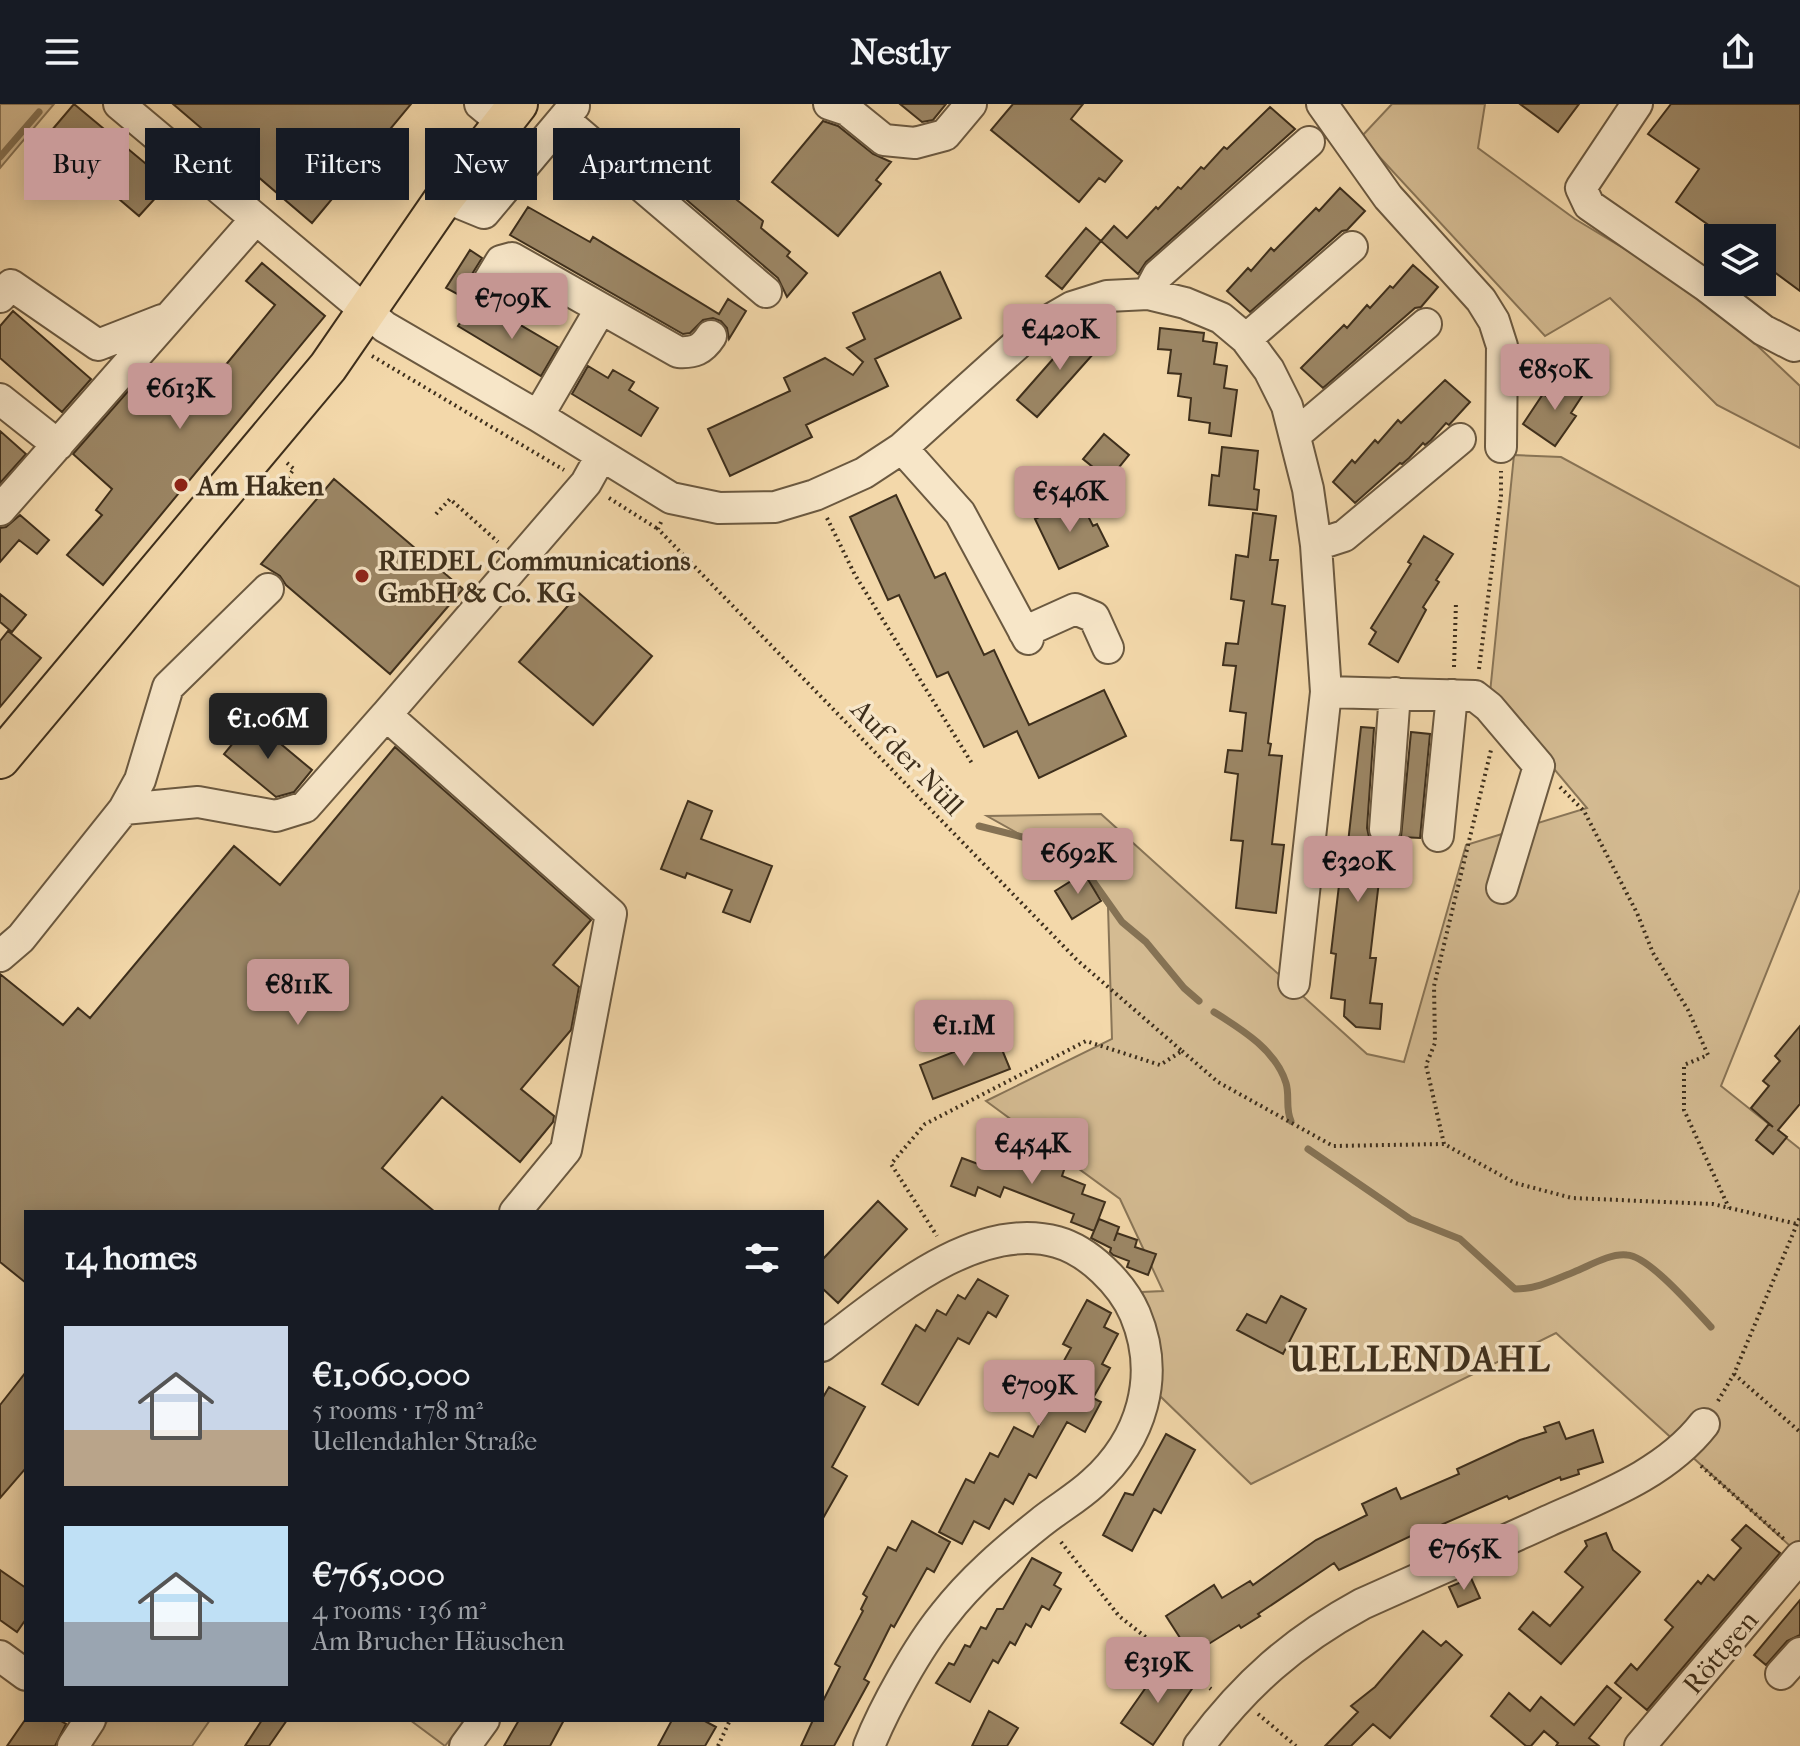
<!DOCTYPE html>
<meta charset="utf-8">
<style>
:root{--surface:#171b24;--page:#20242c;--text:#f1f3f6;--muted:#9ea1a6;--accent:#c59692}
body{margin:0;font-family:"IM FELL French Canon",serif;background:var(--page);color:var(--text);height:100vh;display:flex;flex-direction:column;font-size:30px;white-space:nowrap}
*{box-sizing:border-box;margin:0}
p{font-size:26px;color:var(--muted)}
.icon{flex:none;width:44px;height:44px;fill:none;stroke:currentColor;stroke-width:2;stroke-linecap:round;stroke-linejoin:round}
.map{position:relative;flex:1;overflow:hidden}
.panel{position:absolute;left:24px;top:1106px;width:800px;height:512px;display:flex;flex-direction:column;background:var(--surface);border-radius:0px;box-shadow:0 4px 20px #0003}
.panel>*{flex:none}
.banner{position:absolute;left:24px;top:24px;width:800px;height:72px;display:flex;gap:16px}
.tools{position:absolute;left:1704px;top:120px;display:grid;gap:16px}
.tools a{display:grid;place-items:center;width:72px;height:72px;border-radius:0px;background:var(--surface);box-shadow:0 4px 20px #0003;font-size:40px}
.price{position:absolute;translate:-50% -68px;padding:0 18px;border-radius:8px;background:var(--accent);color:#111;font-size:26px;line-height:52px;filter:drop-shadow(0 2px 4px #0008)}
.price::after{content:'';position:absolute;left:50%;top:48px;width:24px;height:18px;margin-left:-12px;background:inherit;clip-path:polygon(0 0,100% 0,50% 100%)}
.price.selected{background:#222;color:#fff}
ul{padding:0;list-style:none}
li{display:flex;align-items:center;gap:24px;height:200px;padding:0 40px}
li span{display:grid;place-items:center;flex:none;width:224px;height:160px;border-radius:0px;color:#555}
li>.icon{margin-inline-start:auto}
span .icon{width:96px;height:96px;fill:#fffc;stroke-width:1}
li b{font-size:34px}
h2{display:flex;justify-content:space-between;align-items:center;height:96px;padding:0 40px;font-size:34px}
.tag{padding:0 28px;border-radius:0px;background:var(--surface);box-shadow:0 4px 20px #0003;font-size:28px;line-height:72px}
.tag.selected{background:var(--accent);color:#111}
header{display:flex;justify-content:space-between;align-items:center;height:104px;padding:0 40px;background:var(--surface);font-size:36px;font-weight:800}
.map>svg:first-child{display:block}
.green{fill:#d4bb92;stroke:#897557;stroke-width:2}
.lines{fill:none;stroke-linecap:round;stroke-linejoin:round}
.stream{stroke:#857254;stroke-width:7}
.building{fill:#9c8766;stroke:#3e2f1c;stroke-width:2}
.minor-casing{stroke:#6b5940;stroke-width:34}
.major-casing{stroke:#3e2f1c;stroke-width:42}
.path{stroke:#3e2f1c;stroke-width:4;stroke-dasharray:2 4;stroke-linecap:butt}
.minor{stroke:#f7e6c8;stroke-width:30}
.major{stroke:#f3d8aa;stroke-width:38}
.poi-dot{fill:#8f2418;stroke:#f7e6c8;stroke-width:3}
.labels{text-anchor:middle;stroke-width:7;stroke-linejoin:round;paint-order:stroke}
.poi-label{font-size:28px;font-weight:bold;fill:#3e2f1c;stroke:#f7e6c8;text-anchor:start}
.street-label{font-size:28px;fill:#3e2f1c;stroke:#f7e6c8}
.district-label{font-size:36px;font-weight:bold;letter-spacing:2px;fill:#3e2f1c;stroke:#f7e6c8}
</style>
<header><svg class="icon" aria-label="menu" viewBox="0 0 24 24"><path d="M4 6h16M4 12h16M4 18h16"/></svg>Nestly<svg class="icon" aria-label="share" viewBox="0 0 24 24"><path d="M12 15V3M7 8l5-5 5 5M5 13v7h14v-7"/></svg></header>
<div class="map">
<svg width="1800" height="1642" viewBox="0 0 1800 1642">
<rect width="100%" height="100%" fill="#f3d8aa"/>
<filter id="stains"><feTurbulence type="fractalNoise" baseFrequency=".0025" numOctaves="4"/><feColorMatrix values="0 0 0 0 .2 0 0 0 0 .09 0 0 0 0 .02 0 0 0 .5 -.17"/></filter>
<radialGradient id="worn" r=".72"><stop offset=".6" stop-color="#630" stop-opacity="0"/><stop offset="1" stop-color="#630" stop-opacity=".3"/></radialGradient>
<!-- green -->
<path class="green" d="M 0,0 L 54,0 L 0,64 Z
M 1392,0 L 1485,0 L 1478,44 L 1575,115 L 1708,195 L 1800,282 L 1800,344 L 1717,301 L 1610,194 L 1545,232 L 1361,33 Z
M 1514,351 L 1561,353 L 1800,483 L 1800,785 L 1721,982 L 1800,1045 L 1800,1451 L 1556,1229 L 1251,1380 L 1160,1292 C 1164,1248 1159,1228 1142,1188 L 1163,1187 L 1120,1095 L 986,997 L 1112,935 L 1108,803 L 1083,766 L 987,712 L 1101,710 L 1367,950 L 1404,958 L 1466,741 L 1587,704 L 1490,589 Z
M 108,1616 L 210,1616 L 192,1642 L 90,1642 Z
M 410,1616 L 465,1616 L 445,1642 Z"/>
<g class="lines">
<!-- stream -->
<path class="stream" d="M 0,53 L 39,8
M 979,722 L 1061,743 L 1078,756 L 1122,818 L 1146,838 L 1184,884 L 1199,897
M 1214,908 C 1241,925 1276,946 1286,979 C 1290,992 1285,1004 1291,1017
M 1308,1045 L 1410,1115 L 1460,1135 L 1515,1185 C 1537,1185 1554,1176 1574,1168 C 1589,1162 1610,1149 1627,1151 C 1649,1152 1695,1206 1711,1223"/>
</g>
<!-- building -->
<path class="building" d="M 74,0 L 169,79 L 139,112 L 46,33 Z
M 173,0 L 411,0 L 312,119 Z
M 900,0 L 946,0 L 933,16 L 922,18 Z
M 1013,0 L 1083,0 L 1071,15 L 1122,57 L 1105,78 L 1099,74 L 1079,98 L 991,26 Z
M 1520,0 L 1579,0 L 1558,28 Z
M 1671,0 L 1800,0 L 1800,187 L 1762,159 L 1762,134 L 1727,134 L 1676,98 L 1699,65 L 1648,30 Z
M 1270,3 L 1295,25 L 1146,158 L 1138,170 L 1101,137 L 1114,122 L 1127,134 L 1156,103 L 1158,105 L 1178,83 L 1181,85 L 1201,63 L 1204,65 L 1224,43 L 1227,45 Z
M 823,17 L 838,22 L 873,50 L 891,58 L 876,76 L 881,80 L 838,132 L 772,78 Z
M 664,44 L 723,92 L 727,88 L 763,117 L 761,124 L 790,148 L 787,152 L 807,169 L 787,193 L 778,174 L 648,63 Z
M 1340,84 L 1365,107 L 1347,126 L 1342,127 L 1250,208 L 1227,187 L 1248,164 L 1251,167 L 1271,144 L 1274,147 L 1316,104 L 1319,107 Z
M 528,103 L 590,138 L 593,133 L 719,210 L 728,195 L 746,207 L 729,235 L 727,224 L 721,217 L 713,214 L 703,216 L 690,229 L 683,230 L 510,131 Z
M 1086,124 L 1101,137 L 1062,185 L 1046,172 Z
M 470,146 L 482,154 L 459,191 L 446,184 Z
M 262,159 L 325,212 L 103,481 L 67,451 L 102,411 L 96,406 L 112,385 L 73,350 L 144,269 L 193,309 L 228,267 L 224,263 L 275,201 L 246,177 Z
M 1413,161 L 1438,183 L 1421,203 L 1415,204 L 1323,284 L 1301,264 L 1344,221 L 1347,224 L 1367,201 L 1370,204 L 1390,182 L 1393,184 Z
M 940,168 L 961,214 L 875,255 L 888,282 L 806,321 L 812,333 L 730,372 L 708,325 L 790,287 L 784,274 L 825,254 L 853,271 L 863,258 L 847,244 L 865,235 L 853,209 Z
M 493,205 L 558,243 L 541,272 L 458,222 L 464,213 L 474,218 L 483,216 Z
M 13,207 L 91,275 L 62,308 L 0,254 L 0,222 Z
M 1082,222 L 1102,240 L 1037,313 L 1017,296 Z
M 1160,224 L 1204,229 L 1203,237 L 1217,239 L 1214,260 L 1227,262 L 1224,284 L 1237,286 L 1231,332 L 1209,329 L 1210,319 L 1189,316 L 1191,294 L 1178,292 L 1181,270 L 1168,269 L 1171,246 L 1158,245 Z
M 588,262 L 608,274 L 613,266 L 634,278 L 629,286 L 658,304 L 641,332 L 572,290 Z
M 1562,273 L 1584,289 L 1571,309 L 1576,312 L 1555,342 L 1523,320 L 1543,290 L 1549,294 Z
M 1445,276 L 1470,298 L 1449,321 L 1446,319 L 1431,336 L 1425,341 L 1423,339 L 1409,354 L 1402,360 L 1400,359 L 1355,399 L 1333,378 L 1352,356 L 1355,359 L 1375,336 L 1378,339 L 1398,316 L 1401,319 Z
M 0,327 L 26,350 L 0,379 Z
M 1104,330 L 1129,351 L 1112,372 L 1104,372 L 1083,355 Z
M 1222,343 L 1258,347 L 1254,385 L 1259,386 L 1257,406 L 1209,401 L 1212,371 L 1219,372 Z
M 334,375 L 463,485 L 390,570 L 286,481 L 280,472 L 261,460 Z
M 896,391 L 935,474 L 945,469 L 984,551 L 994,546 L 1029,621 L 1104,586 L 1126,632 L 1039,674 L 1017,627 L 984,643 L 948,568 L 937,573 L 899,491 L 888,496 L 850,413 Z
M 1079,394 L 1093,422 L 1097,420 L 1108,442 L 1059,465 L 1035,415 Z
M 1253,409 L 1276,412 L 1270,456 L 1278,456 L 1272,500 L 1285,502 L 1268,639 L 1271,640 L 1269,651 L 1282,652 L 1272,740 L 1284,741 L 1276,809 L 1236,804 L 1243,737 L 1231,736 L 1238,670 L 1225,668 L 1228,646 L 1242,647 L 1246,609 L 1230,607 L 1236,562 L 1223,561 L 1226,539 L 1238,540 L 1244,497 L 1231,495 L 1236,451 L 1248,453 Z
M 20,411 L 49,436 L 37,450 L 19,436 L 0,458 L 0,424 L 6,423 Z
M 1424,432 L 1453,450 L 1436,476 L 1439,478 L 1423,503 L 1426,506 L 1398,558 L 1369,540 L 1376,528 L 1371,524 L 1411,460 L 1408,458 Z
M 579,489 L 652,552 L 593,621 L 519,558 Z
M 0,490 L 26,511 L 12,528 L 0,518 Z
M 8,527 L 41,554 L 0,603 L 0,537 Z
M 252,616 L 312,666 L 294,688 L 276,693 L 224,650 Z
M 1361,623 L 1374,624 L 1367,724 L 1369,733 L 1376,740 L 1383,743 L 1370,854 L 1376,854 L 1370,899 L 1382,900 L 1380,925 L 1356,923 L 1344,912 L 1345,896 L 1331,894 L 1336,850 L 1331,849 L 1344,739 L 1348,739 Z
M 1411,628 L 1430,630 L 1420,734 L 1401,733 Z
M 395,643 L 591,816 L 553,861 L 579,883 L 571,926 L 521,985 L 554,1012 L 553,1018 L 520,1058 L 442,993 L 382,1064 L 435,1108 L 26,1108 L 26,1179 L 0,1158 L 0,870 L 63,921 L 78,904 L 90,914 L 234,742 L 280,781 Z
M 688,697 L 712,707 L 701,735 L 772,762 L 750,818 L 723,808 L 732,786 L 687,769 L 685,774 L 661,765 Z
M 1084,769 L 1101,797 L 1072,815 L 1055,787 Z
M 1800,922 L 1800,1000 L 1778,1026 L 1787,1033 L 1773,1050 L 1756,1036 L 1769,1020 L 1773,1023 L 1751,1004 L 1769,982 L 1763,977 L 1780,957 L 1775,952 Z
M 990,934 L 996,945 L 1001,943 L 1010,965 L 933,995 L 920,961 Z
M 962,1054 L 986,1063 L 989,1054 L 1012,1063 L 1015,1054 L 1039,1063 L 1042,1054 L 1065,1063 L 1062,1072 L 1085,1081 L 1082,1090 L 1105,1098 L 1094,1127 L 1071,1118 L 1074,1110 L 1004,1083 L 1000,1093 L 978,1083 L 975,1092 L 951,1082 Z
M 878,1097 L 907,1125 L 838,1199 L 822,1184 L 822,1156 Z
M 1099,1115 L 1119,1123 L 1114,1137 L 1117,1129 L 1137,1136 L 1135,1143 L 1156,1150 L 1148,1171 L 1127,1163 L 1129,1157 L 1113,1151 L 1110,1148 L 1111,1144 L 1091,1134 Z
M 978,1175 L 1008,1192 L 996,1213 L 988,1208 L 969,1240 L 958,1234 L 918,1301 L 882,1280 L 916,1221 L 925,1227 L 937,1206 L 946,1211 L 958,1191 L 965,1195 Z
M 1281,1192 L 1306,1205 L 1283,1250 L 1237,1226 L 1247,1210 L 1266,1219 Z
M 1087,1196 L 1111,1209 L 1104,1223 L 1118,1230 L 1102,1260 L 1110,1264 L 1093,1294 L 1101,1298 L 1085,1328 L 1067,1318 L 1036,1374 L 1029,1370 L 1013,1400 L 1005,1395 L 989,1425 L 974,1417 L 962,1440 L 939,1428 L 966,1375 L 974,1379 L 990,1349 L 998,1353 L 1014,1323 L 1033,1333 L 1062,1277 L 1055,1273 L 1071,1244 L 1063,1240 Z
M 26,1268 L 26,1364 L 0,1394 L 0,1301 Z
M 829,1283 L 865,1303 L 832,1363 L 847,1372 L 822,1416 L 822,1295 Z
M 1559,1318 L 1566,1335 L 1593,1326 L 1603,1358 L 1578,1366 L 1579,1370 L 1561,1376 L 1560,1373 L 1509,1395 L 1507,1392 L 1418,1431 L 1417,1429 L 1339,1466 L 1334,1459 L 1258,1510 L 1260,1512 L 1241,1524 L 1239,1521 L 1191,1551 L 1166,1512 L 1214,1481 L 1222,1494 L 1250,1477 L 1253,1481 L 1316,1436 L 1367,1411 L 1362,1400 L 1396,1384 L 1401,1395 L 1459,1370 L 1457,1365 L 1520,1336 L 1546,1328 L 1544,1323 Z
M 1166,1330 L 1195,1346 L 1161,1409 L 1154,1405 L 1132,1447 L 1103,1431 L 1125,1389 L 1133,1391 Z
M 912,1417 L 950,1438 L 934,1468 L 927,1464 L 894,1523 L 891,1521 L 864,1575 L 869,1578 L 834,1642 L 801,1642 L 813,1616 L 822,1616 L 822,1599 L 840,1563 L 835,1560 L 863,1507 L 861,1505 L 867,1493 L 863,1490 L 888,1443 L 896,1447 Z
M 1746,1421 L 1780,1449 L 1647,1606 L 1615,1579 L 1631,1560 L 1637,1566 L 1673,1523 L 1665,1516 L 1698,1477 L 1701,1480 L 1708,1471 L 1714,1476 L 1741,1444 L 1732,1436 Z
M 1606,1429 L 1613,1446 L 1640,1468 L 1561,1560 L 1519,1525 L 1533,1508 L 1550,1522 L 1583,1483 L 1565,1468 L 1587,1442 L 1585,1437 Z
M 1032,1454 L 1061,1469 L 1054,1481 L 1061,1485 L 1049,1506 L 1042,1502 L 1031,1523 L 1026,1520 L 1015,1541 L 1010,1538 L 998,1559 L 993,1556 L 970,1598 L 936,1579 L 949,1559 L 954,1561 L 965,1541 L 970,1543 L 981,1523 L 986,1525 L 997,1505 L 1003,1505 Z
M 0,1466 L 26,1484 L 26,1515 L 17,1528 L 0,1516 Z
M 1471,1474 L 1480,1494 L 1458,1503 L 1449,1483 Z
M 1800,1496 L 1800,1531 L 1787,1537 L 1766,1561 L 1754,1551 Z
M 1423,1527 L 1441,1542 L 1446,1537 L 1462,1551 L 1390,1634 L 1373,1620 L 1351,1642 L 1325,1642 L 1358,1608 L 1351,1602 L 1375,1583 Z
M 1177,1565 L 1196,1579 L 1153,1641 L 1121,1619 L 1156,1569 L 1168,1577 Z
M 1607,1582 L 1621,1594 L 1589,1634 L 1599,1642 L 1556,1642 L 1558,1639 L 1544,1627 L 1531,1642 L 1526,1642 L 1491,1612 L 1509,1589 L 1530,1607 L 1541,1593 L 1574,1621 Z
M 989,1607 L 1018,1624 L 1007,1642 L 972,1642 Z
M 25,1616 L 59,1616 L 66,1620 L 55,1642 L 7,1642 Z
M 262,1616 L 287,1616 L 269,1642 L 245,1642 Z
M 519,1616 L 564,1616 L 550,1642 L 504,1642 Z
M 672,1616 L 703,1616 L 716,1623 L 705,1642 L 658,1642 Z"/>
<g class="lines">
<!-- minor casing -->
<g class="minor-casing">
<path id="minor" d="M 119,0 L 385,223 L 538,312 L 671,394 L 719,404 L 775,403 L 815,391 L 864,369 L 902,344 L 1034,225 L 1072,203 L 1107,192 L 1148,190 L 1185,199 L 1221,214 L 1246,235 L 1269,266 L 1287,302 L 1308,385 L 1316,441 L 1326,588 L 1294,879
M 480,0 L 503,19
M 829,0 L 847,6 L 884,36 L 915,39 L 945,31 L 971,0
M 1322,0 L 1388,93 L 1481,196 L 1494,217 L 1502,242 L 1501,343
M 1637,0 L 1581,84 L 1589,101 L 1706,182 L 1763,226 L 1794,242
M 563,15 L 766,188
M 445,93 L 484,109 L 574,2
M 1148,190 L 1158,171 L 1309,38
M 0,193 L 11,181 L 98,241 L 162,216
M 475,200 L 501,157 L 512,154 L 678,248 C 694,249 702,246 711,232
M 1246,235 L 1352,143
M 0,295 L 58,341
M 538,312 L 600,206
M 1295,331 L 1426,220
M 902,344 L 960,409 L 1028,535
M 0,406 L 255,116
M 1316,441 L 1344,432 L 1460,335
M 1024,528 L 1075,505 L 1094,513 L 1108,544
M 1326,588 L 1475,592 L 1489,603 L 1539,662 L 1502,784
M 386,611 L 586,379 L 601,352
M 124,705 L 198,698 L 276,712 L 305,703 L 386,611 L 611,810 L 566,1046 L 515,1108
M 1385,725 L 1395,589
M 1438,732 L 1452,591
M 0,852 L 21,834 L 124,705 L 140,676 L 168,583 L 268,485
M 822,1242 C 884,1196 974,1115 1057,1138 C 1089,1147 1122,1180 1135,1210 C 1161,1272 1142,1335 1093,1379 C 1077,1394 1057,1405 1040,1419 C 1005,1447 971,1476 944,1511 C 918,1543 884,1604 869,1642
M 0,1552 L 26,1571
M 1781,1570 L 1800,1549
M 73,1642 L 90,1616
M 465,1642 L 484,1616
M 1199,1642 C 1245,1580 1294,1537 1362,1500 C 1424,1472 1487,1445 1548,1417 C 1604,1392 1666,1369 1704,1320
M 1640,1642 L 1800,1453"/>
</g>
<!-- major casing -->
<g class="major-casing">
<path id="major" d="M 0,655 L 328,263 L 445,93 L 518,0"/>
</g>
<!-- path -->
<path class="path" d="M 372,252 L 564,366
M 287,359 L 294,365 L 287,374 L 295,380
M 609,394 L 658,425
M 436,410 L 450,395 L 498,438
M 827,414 L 855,471 L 973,661
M 661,418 L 658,425 L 1077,856 L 1182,947 L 1160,961 L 1086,937 L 925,1020 L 891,1060 L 937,1132
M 1454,563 L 1456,498
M 1479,565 L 1501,392 L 1501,367
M 1560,683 L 1584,707 L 1637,809 L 1653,849 L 1688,906 L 1708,951 L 1684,961 L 1684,1006 L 1729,1104
M 1182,947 L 1218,978 L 1333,1042 L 1444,1040 L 1515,1079 L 1572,1094 L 1713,1100 L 1797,1120
M 1444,1040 L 1426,961 L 1435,939 L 1434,882 L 1491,646
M 1734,1270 L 1800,1328
M 1718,1297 L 1734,1270 L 1800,1113
M 1701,1362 L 1784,1435
M 1061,1438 L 1119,1512 L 1211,1585
M 1258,1610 L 1296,1642
M 718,1642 L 730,1616"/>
<!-- minor -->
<use href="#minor" class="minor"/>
<!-- major -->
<use href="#major" class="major"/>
</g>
<!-- markers -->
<g class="poi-dot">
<circle cx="181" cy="381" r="8"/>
<circle cx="362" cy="472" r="8"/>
</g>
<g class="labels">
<!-- poi labels -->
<g class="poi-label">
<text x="197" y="391">Am Haken</text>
<text x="378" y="466">RIEDEL Communications<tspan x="378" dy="32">GmbH &amp; Co. KG</tspan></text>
</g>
<!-- street labels -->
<g class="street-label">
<text transform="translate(908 653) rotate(46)" y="10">Auf der Nüll</text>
<text transform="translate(1720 1548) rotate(-50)" y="10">Röttgen</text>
</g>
<!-- district labels -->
<g class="district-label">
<text x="1420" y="1267">UELLENDAHL</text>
</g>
</g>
<rect width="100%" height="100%" filter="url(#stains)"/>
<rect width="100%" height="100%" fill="url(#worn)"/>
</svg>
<div class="tools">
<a><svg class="icon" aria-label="layers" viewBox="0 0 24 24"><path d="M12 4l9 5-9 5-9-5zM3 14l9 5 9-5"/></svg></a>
</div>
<b class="price" style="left:512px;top:237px">€709K</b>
<b class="price" style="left:1060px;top:268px">€420K</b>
<b class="price" style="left:1555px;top:308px">€850K</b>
<b class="price" style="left:180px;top:327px">€613K</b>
<b class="price" style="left:1070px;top:430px">€546K</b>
<b class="price selected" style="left:268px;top:657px">€1.06M</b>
<b class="price" style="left:1078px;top:792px">€692K</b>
<b class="price" style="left:1358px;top:800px">€320K</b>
<b class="price" style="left:298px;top:923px">€811K</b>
<b class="price" style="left:964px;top:964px">€1.1M</b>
<b class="price" style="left:1032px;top:1082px">€454K</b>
<b class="price" style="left:1039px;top:1324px">€709K</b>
<b class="price" style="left:1464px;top:1488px">€765K</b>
<b class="price" style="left:1158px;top:1601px">€319K</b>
<div class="banner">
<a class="tag selected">Buy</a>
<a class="tag">Rent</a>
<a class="tag">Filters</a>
<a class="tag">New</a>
<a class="tag">Apartment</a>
</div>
<section class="panel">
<h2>14 homes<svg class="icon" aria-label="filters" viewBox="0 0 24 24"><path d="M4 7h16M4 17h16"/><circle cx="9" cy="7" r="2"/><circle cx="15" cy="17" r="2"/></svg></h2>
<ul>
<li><span style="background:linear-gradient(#c9d6e8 65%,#b9a48a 0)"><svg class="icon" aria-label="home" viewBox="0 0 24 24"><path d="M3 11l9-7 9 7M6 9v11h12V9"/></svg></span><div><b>€1,060,000</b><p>5 rooms · 178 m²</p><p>Uellendahler Straße</p></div></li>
<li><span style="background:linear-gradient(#bfe0f5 60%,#9aa5b1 0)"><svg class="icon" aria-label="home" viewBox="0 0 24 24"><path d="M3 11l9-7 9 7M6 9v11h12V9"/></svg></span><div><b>€765,000</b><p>4 rooms · 136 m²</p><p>Am Brucher Häuschen</p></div></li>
</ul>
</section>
</div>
